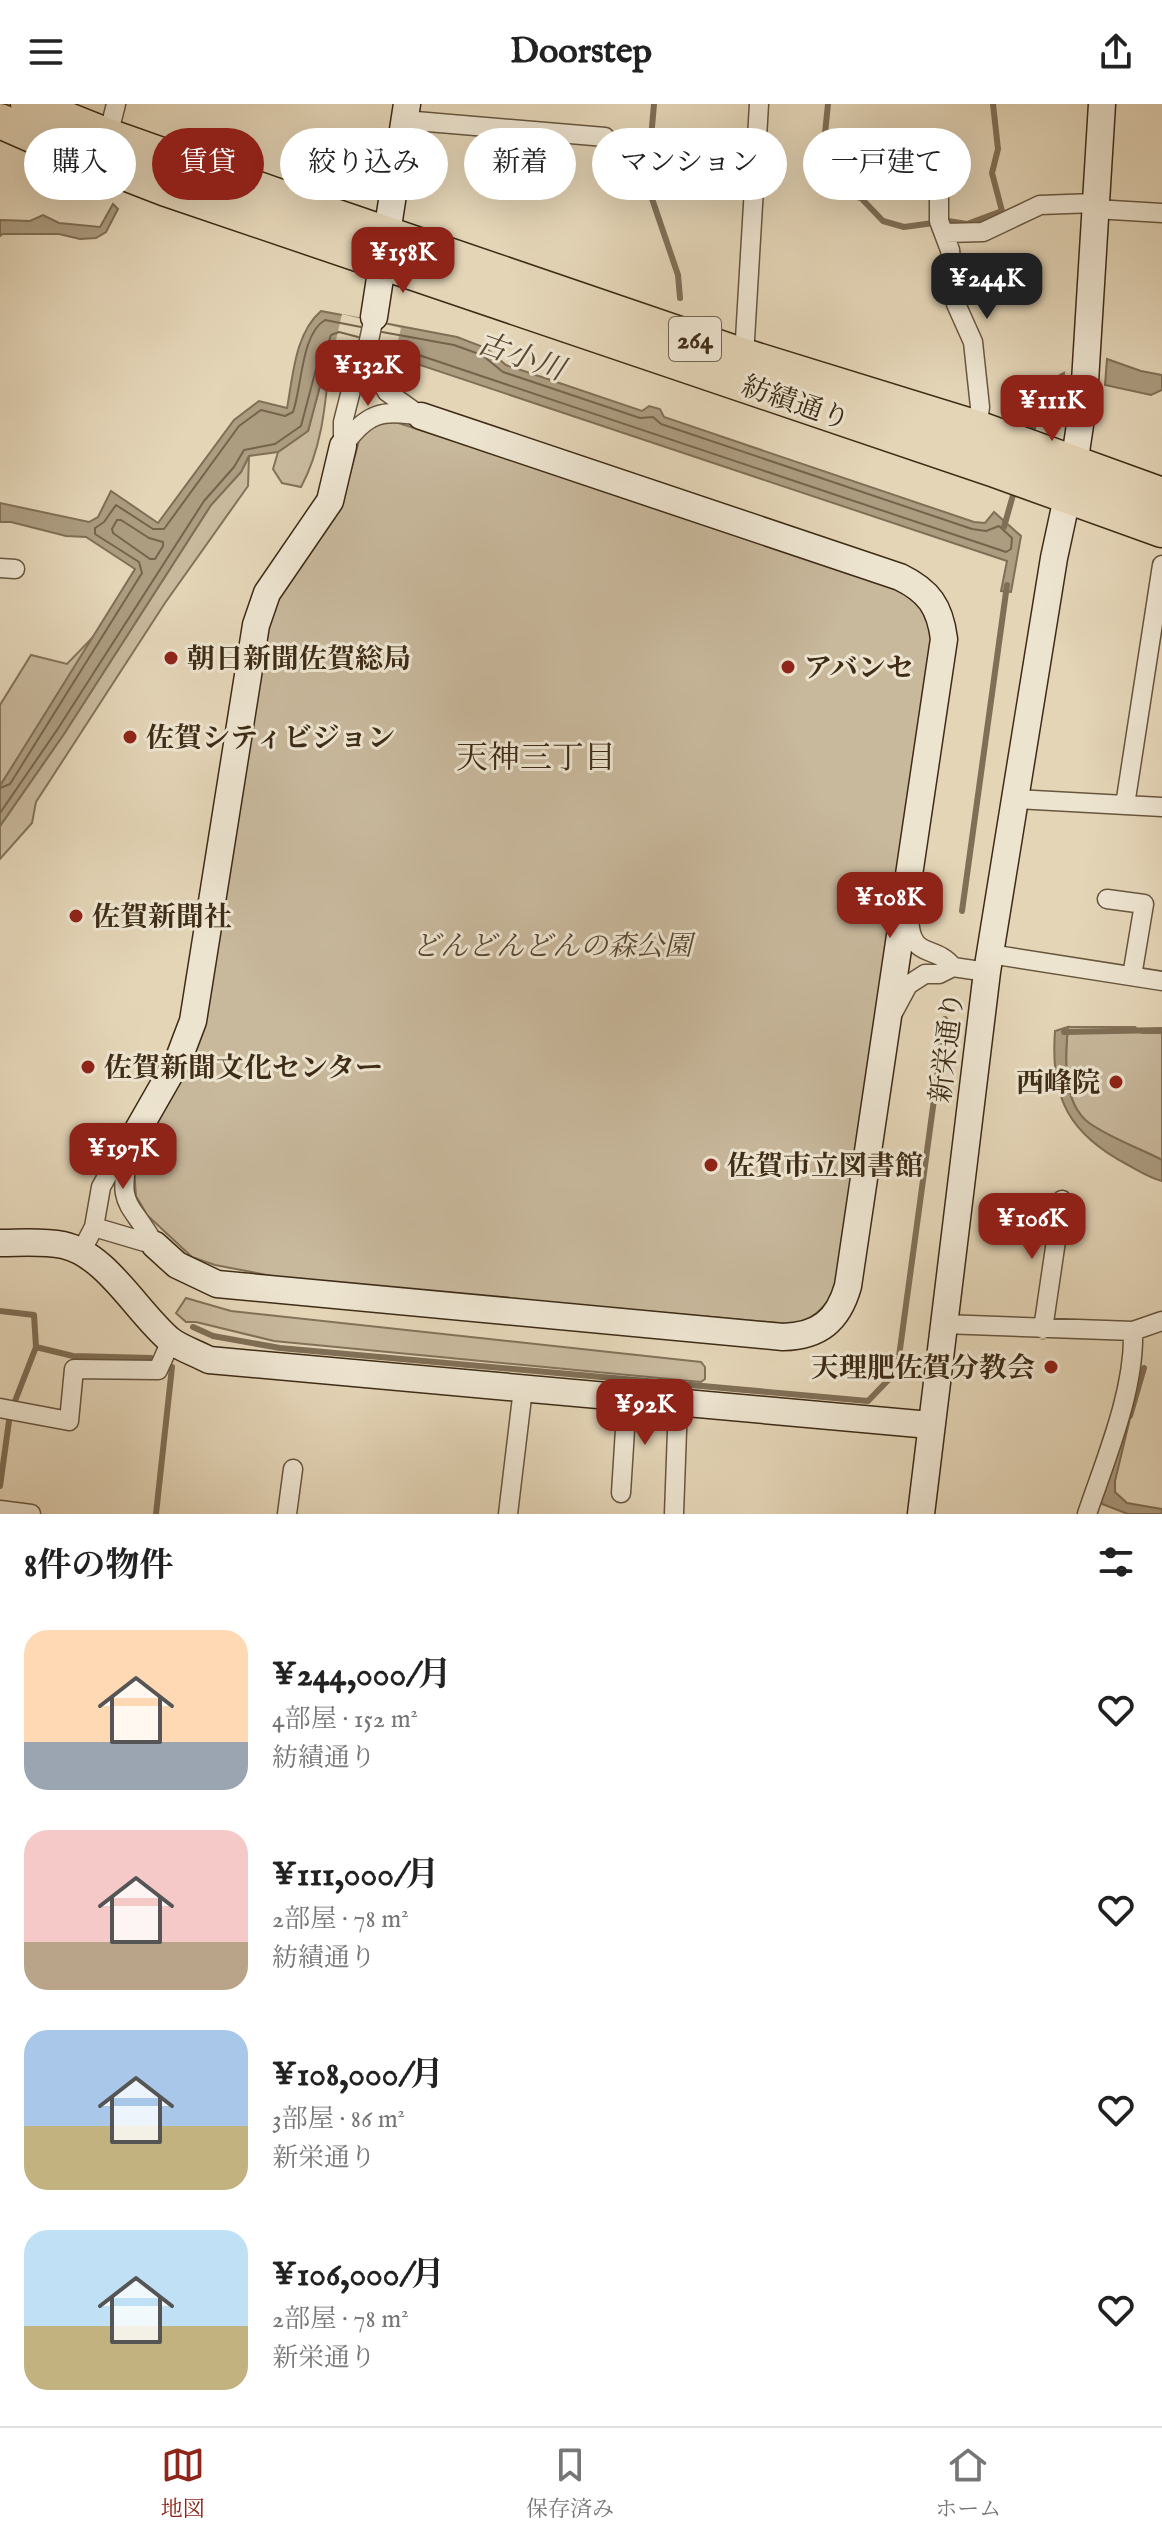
<!DOCTYPE html>
<html lang="ja">
<meta charset="utf-8">
<style>
:root{--surface:#fff;--page:#f2f2f2;--text:#222;--muted:#767676;--line:#e0e0e0;--accent:#8f2418}
body{margin:0;font-family:"IM FELL English","Noto Serif JP",serif;background:var(--page);color:var(--text);height:100vh;display:flex;flex-direction:column;font-size:30px;white-space:nowrap}
*{box-sizing:border-box;margin:0}
p{font-size:26px;color:var(--muted)}
.icon{flex:none;width:44px;height:44px;fill:none;stroke:currentColor;stroke-width:2;stroke-linecap:round;stroke-linejoin:round}
.map{position:relative;height:1410px;overflow:hidden}
.drawer{display:flex;flex-direction:column;background:var(--surface);flex:1}
.drawer>*{flex:none}
.hud{position:absolute;left:24px;top:24px;width:1114px;height:72px;display:flex;gap:16px}
.price{position:absolute;translate:-50% -68px;padding:0 18px;border-radius:16px;background:var(--accent);color:#fff;font-size:26px;line-height:52px;filter:drop-shadow(0 2px 4px #0008)}
.price::after{content:'';position:absolute;left:50%;top:48px;width:24px;height:18px;margin-left:-12px;background:inherit;clip-path:polygon(0 0,100% 0,50% 100%)}
.price.active{background:#222;color:#fff}
ul{padding:0;list-style:none}
li{display:flex;align-items:center;gap:24px;height:200px;padding:0 24px}
li span{display:grid;place-items:center;flex:none;width:224px;height:160px;border-radius:24px;color:#555}
li>.icon{margin-inline-start:auto}
span .icon{width:96px;height:96px;fill:#fffc;stroke-width:1}
li b{font-size:34px}
h2{display:flex;justify-content:space-between;align-items:center;height:96px;padding:0 24px;font-size:34px}
.tag{padding:0 28px;border-radius:36px;background:var(--surface);box-shadow:0 8px 32px #0002;font-size:28px;line-height:72px}
.tag.active{background:var(--accent);color:#fff}
header{display:flex;justify-content:space-between;align-items:center;height:104px;padding:0 24px;background:var(--surface);font-size:36px;font-weight:800}
.menu{display:flex;justify-content:space-around;align-items:center;height:112px;border-top:2px solid var(--line);background:var(--surface);font-size:22px;color:var(--muted)}
.menu a{display:grid;justify-items:center;gap:4px}
.menu .active{color:var(--accent)}
.map>svg:first-child{display:block}
.green{fill:#c8b89c;stroke:#837259;stroke-width:2}
.water{fill:#ac9c80;stroke:#806f56;stroke-width:2}
.pier{fill:#e4d5b7}
.lines{fill:none;stroke-linecap:round;stroke-linejoin:round}
.shore{stroke:#75644b;stroke-width:2}
.stream{stroke:#806f56;stroke-width:6}
.street-casing{stroke:#68563e;stroke-width:21}
.secondary-casing{stroke:#3e2c16;stroke-width:29}
.highway-casing{stroke:#3e2c16;stroke-width:37}
.street{stroke:#ede4d0;stroke-width:18}
.secondary{stroke:#ede4d0;stroke-width:26}
.highway{stroke:#e4d5b7;stroke-width:34}
.poi-dot{fill:#8f2418;stroke:#ede4d0;stroke-width:3}
.labels{text-anchor:middle;stroke-width:6;stroke-linejoin:round;paint-order:stroke}
.shield{fill:#ede4d0;stroke:#72634e;stroke-width:2}
.shield-label{font-size:26px;font-weight:bold;fill:#3e2c16}
.street-label{font-size:28px;fill:#3e2c16;stroke:#ede4d0}
.poi-label{font-size:28px;font-weight:bold;fill:#3e2c16;stroke:#ede4d0;text-anchor:start}
.park-label{font-size:28px;font-style:italic;fill:#5a4831;stroke:#ede4d0}
.water-label{font-size:30px;font-style:italic;fill:#5a4830;stroke:#ede4d0}
.quarter-label{font-size:32px;fill:#3e2c16;stroke:#ede4d0}
</style>
<header><svg class="icon" aria-label="menu" viewBox="0 0 24 24"><path d="M4 6h16M4 12h16M4 18h16"/></svg>Doorstep<svg class="icon" aria-label="share" viewBox="0 0 24 24"><path d="M12 15V3M7 8l5-5 5 5M5 13v7h14v-7"/></svg></header>
<div class="map">
<svg width="1162" height="1410" viewBox="0 0 1162 1410">
<rect width="100%" height="100%" fill="#e4d5b7"/>
<filter id="stains"><feTurbulence type="fractalNoise" baseFrequency=".0025" numOctaves="4"/><feColorMatrix values="0 0 0 0 .2 0 0 0 0 .09 0 0 0 0 .02 0 0 0 .5 -.17"/></filter>
<radialGradient id="worn" r=".72"><stop offset=".6" stop-color="#630" stop-opacity="0"/><stop offset="1" stop-color="#630" stop-opacity=".3"/></radialGradient>
<!-- green -->
<path class="green" d="M 329,264 C 325,305 321,346 301,383 L 282,379 L 273,365 L 278,348 L 308,327 L 324,267 Z
M 389,316 L 602,384 L 909,490 C 924,505 930,518 932,539 L 836,1187 C 822,1205 814,1216 790,1220 L 288,1175 L 215,1161 L 192,1153 L 147,1111 L 136,1092 L 134,1066 L 142,1042 L 193,950 L 258,558 L 276,497 L 345,388 L 361,329 Z
M 249,352 L 248,382 L 165,499 L 36,698 L 32,719 L 0,755 L 0,722 L 64,630 L 211,401 L 241,368 Z
M 95,531 L 0,682 L 0,601 L 31,551 L 67,560 Z
M 1068,923 L 1135,923 L 1142,929 L 1162,929 L 1162,1056 C 1139,1044 1110,1034 1089,1019 C 1062,999 1065,952 1068,923 Z
M 186,1194 L 231,1207 L 701,1258 L 705,1263 L 705,1275 L 701,1278 L 274,1237 L 196,1218 L 186,1218 L 176,1209 Z"/>
<!-- water -->
<path class="water" d="M 113,100 L 118,105 L 106,128 L 96,134 L 80,135 L 59,130 L 3,130 L 0,132 L 0,116 L 30,117 L 43,111 L 59,119 L 100,123 Z
M 321,207 L 457,233 L 486,244 L 506,261 L 642,307 L 649,302 L 660,305 L 664,313 L 974,418 L 985,419 L 994,408 L 1021,432 L 1011,488 L 1001,487 L 1007,457 L 399,254 L 395,249 L 337,236 L 329,264 L 324,267 L 308,327 L 278,348 L 249,352 L 241,368 L 211,401 L 64,630 L 0,722 L 0,682 L 135,465 L 86,433 L 66,432 L 11,418 L 0,418 L 0,399 L 89,418 L 98,413 L 111,387 L 158,419 L 234,316 L 259,297 L 287,304 C 293,272 295,229 321,207 Z
M 1107,255 L 1141,267 L 1162,271 L 1162,286 L 1151,291 L 1105,281 Z
M 1064,269 L 1062,295 L 1024,304 L 1027,293 C 1041,286 1049,276 1064,269 Z
M 1068,923 C 1065,952 1062,999 1089,1019 C 1110,1034 1139,1044 1162,1056 L 1162,1077 C 1150,1074 1139,1067 1128,1061 C 1069,1030 1050,994 1055,927 Z
M 1132,1306 L 1115,1377 L 1115,1388 L 1127,1399 L 1162,1405 L 1162,1410 L 1128,1410 L 1102,1400 L 1100,1394 Z"/>
<!-- pier -->
<path class="pier" d="M 342,210 L 401,224 L 395,249 L 336,236 Z"/>
<g class="lines">
<!-- shore -->
<path class="shore" d="M 380,238 L 1006,448 L 1011,445 L 1012,434 L 999,422 L 986,427 L 972,425 L 661,320 L 653,313 L 640,314 L 503,268 L 482,251 L 454,241 L 382,228
M 117,416 L 121,416 L 149,434 L 163,438 L 163,442 L 155,455 L 150,455 L 113,429 L 112,425 Z
M 0,684 L 10,680 L 142,469 L 139,458 L 95,430 L 95,424 L 104,418 L 116,401 L 153,425 L 164,425 L 239,322 L 261,306 L 285,312 L 293,308 C 302,283 301,230 325,216 L 361,223
M 0,709 L 57,626 L 204,397 L 234,363 L 244,346 L 275,340 L 301,322 L 316,265 L 322,258 L 331,231 L 339,228 L 358,233"/>
<!-- stream -->
<path class="stream" d="M 654,0 L 647,80 L 678,171 L 680,194
M 828,0 L 820,78 L 829,85 L 861,94 L 883,117 L 904,123 L 948,117 L 967,120 L 1002,107 L 992,69 L 998,45 L 993,0
M 1055,284 L 1080,280
M 1031,331 L 1041,296
M 1004,423 L 1015,384
M 962,807 L 1007,481
M 1064,928 L 1162,926
M 0,1207 L 34,1211 L 36,1243 L 10,1310 L 0,1382
M 193,1223 L 213,1232 L 280,1244 L 868,1297 L 897,1267 L 945,915
M 36,1243 L 73,1252 L 151,1254
M 1130,1312 L 1144,1264
M 156,1410 L 172,1263"/>
<!-- street casing -->
<g class="street-casing">
<path id="street" d="M 404,16 L 605,33
M 108,32 L 116,0
M 900,55 L 939,57 L 939,117 L 950,146 L 956,200 L 973,238 L 980,303 L 977,324
M 1095,105 L 1162,109
M 945,129 L 983,128 L 1040,101 L 1095,99
M 366,250 L 387,288 L 418,310
M 744,252 L 759,0
M 343,342 L 343,318 L 359,255 L 366,250 L 374,213
M 343,342 C 367,309 381,305 421,312
M 0,464 L 15,465
M 1015,695 L 1162,703
M 1125,701 L 1162,461
M 1107,795 L 1144,800 L 1132,872
M 909,814 C 911,857 934,839 953,863
M 990,850 L 1162,877
M 894,907 L 908,881 L 925,870 L 939,870 L 953,863 L 987,868
M 130,1045 C 116,1104 129,1095 155,1141
M 94,1123 L 155,1141
M 81,1148 L 94,1123 L 101,1083 L 121,1047 L 131,1038
M 943,1220 L 1133,1227 L 1162,1217
M 1043,1225 L 1062,1096
M 0,1304 L 69,1317 L 74,1265 L 158,1266 L 171,1237
M 621,1389 L 627,1294
M 0,1406 L 31,1410
M 287,1410 L 293,1365
M 508,1410 L 523,1285
M 674,1410 L 678,1299
M 1087,1410 C 1106,1354 1135,1286 1133,1227"/>
</g>
<!-- secondary casing -->
<g class="secondary-casing">
<path id="secondary" d="M 374,213 L 407,0
M 131,1038 L 179,954 L 193,917 L 256,521 L 267,489 L 330,397 L 343,342
M 0,1139 C 21,1139 42,1137 63,1141 C 106,1150 137,1208 170,1236 C 180,1244 196,1249 209,1256 L 930,1321
M 155,1141 L 177,1161 L 217,1180 L 783,1233 C 819,1232 838,1217 848,1182 L 944,535 C 940,503 929,487 900,473 L 421,312
M 921,1410 L 987,868 L 1054,454 L 1074,361 L 1084,294 L 1102,0"/>
</g>
<!-- highway casing -->
<g class="highway-casing">
<path id="highway" d="M 28,0 L 108,32 L 337,113 L 744,252 L 977,324 L 1162,391
M 0,17 L 73,49 L 166,85 L 995,366 L 1162,426"/>
</g>
<!-- street -->
<use href="#street" class="street"/>
<!-- secondary -->
<use href="#secondary" class="secondary"/>
<!-- highway -->
<use href="#highway" class="highway"/>
</g>
<!-- markers -->
<g class="poi-dot">
<circle cx="171" cy="554" r="8"/>
<circle cx="788" cy="563" r="8"/>
<circle cx="130" cy="633" r="8"/>
<circle cx="76" cy="812" r="8"/>
<circle cx="88" cy="963" r="8"/>
<circle cx="1116" cy="978" r="8"/>
<circle cx="711" cy="1061" r="8"/>
<circle cx="1051" cy="1263" r="8"/>
</g>
<g class="labels">
<!-- shield labels -->
<rect class="shield" x="669" y="213" width="52" height="44" rx="6"/>
<g class="shield-label">
<text x="695" y="244">264</text>
</g>
<!-- street labels -->
<g class="street-label">
<text transform="translate(796 298) rotate(19)" y="10">紡績通り</text>
<text transform="translate(946 943) rotate(-83)" y="10">新栄通り</text>
</g>
<!-- poi labels -->
<g class="poi-label">
<text x="187" y="564">朝日新聞佐賀総局</text>
<text x="804" y="573">アバンセ</text>
<text x="146" y="643">佐賀シティビジョン</text>
<text x="92" y="822">佐賀新聞社</text>
<text x="104" y="973">佐賀新聞文化センター</text>
<text x="1100" y="988" text-anchor="end">西峰院</text>
<text x="727" y="1071">佐賀市立図書館</text>
<text x="1035" y="1273" text-anchor="end">天理肥佐賀分教会</text>
</g>
<!-- park labels -->
<g class="park-label">
<text x="552" y="851">どんどんどんの森公園</text>
</g>
<!-- water labels -->
<g class="water-label">
<text transform="translate(521 252) rotate(19)" y="10">古小川</text>
</g>
<!-- quarter labels -->
<g class="quarter-label">
<text x="536" y="664">天神三丁目</text>
</g>
</g>
<rect width="100%" height="100%" filter="url(#stains)"/>
<rect width="100%" height="100%" fill="url(#worn)"/>
</svg>
<b class="price" style="left:403px;top:191px">¥158K</b>
<b class="price active" style="left:987px;top:217px">¥244K</b>
<b class="price" style="left:368px;top:304px">¥132K</b>
<b class="price" style="left:1052px;top:339px">¥111K</b>
<b class="price" style="left:890px;top:836px">¥108K</b>
<b class="price" style="left:123px;top:1087px">¥197K</b>
<b class="price" style="left:1032px;top:1157px">¥106K</b>
<b class="price" style="left:645px;top:1343px">¥92K</b>
<div class="hud">
<a class="tag">購入</a>
<a class="tag active">賃貸</a>
<a class="tag">絞り込み</a>
<a class="tag">新着</a>
<a class="tag">マンション</a>
<a class="tag">一戸建て</a>
</div>
</div>
<section class="drawer">
<h2>8件の物件<svg class="icon" aria-label="filters" viewBox="0 0 24 24"><path d="M4 7h16M4 17h16"/><circle cx="9" cy="7" r="2"/><circle cx="15" cy="17" r="2"/></svg></h2>
<ul>
<li><span style="background:linear-gradient(#ffd9b3 70%,#9aa5b1 0)"><svg class="icon" aria-label="home" viewBox="0 0 24 24"><path d="M3 11l9-7 9 7M6 9v11h12V9"/></svg></span><div><b>¥244,000/月</b><p>4部屋 · 152 m²</p><p>紡績通り</p></div><svg class="icon" aria-label="heart" viewBox="0 0 24 24"><path d="M12 20l-8-8c-3-5 5-10 8-4 3-6 11-1 8 4z"/></svg></li>
<li><span style="background:linear-gradient(#f6c9c9 70%,#b9a48a 0)"><svg class="icon" aria-label="home" viewBox="0 0 24 24"><path d="M3 11l9-7 9 7M6 9v11h12V9"/></svg></span><div><b>¥111,000/月</b><p>2部屋 · 78 m²</p><p>紡績通り</p></div><svg class="icon" aria-label="heart" viewBox="0 0 24 24"><path d="M12 20l-8-8c-3-5 5-10 8-4 3-6 11-1 8 4z"/></svg></li>
<li><span style="background:linear-gradient(#a9c7e8 60%,#c2b280 0)"><svg class="icon" aria-label="home" viewBox="0 0 24 24"><path d="M3 11l9-7 9 7M6 9v11h12V9"/></svg></span><div><b>¥108,000/月</b><p>3部屋 · 86 m²</p><p>新栄通り</p></div><svg class="icon" aria-label="heart" viewBox="0 0 24 24"><path d="M12 20l-8-8c-3-5 5-10 8-4 3-6 11-1 8 4z"/></svg></li>
<li><span style="background:linear-gradient(#bfe0f5 60%,#c2b280 0)"><svg class="icon" aria-label="home" viewBox="0 0 24 24"><path d="M3 11l9-7 9 7M6 9v11h12V9"/></svg></span><div><b>¥106,000/月</b><p>2部屋 · 78 m²</p><p>新栄通り</p></div><svg class="icon" aria-label="heart" viewBox="0 0 24 24"><path d="M12 20l-8-8c-3-5 5-10 8-4 3-6 11-1 8 4z"/></svg></li>
</ul>
</section>
<nav class="menu">
<a class="active"><svg class="icon" aria-label="map" viewBox="0 0 24 24"><path d="M3 6l6-2 6 2 6-2v14l-6 2-6-2-6 2zM9 4v14M15 6v14"/></svg>地図</a>
<a><svg class="icon" aria-label="saved" viewBox="0 0 24 24"><path d="M7 4h10v16l-5-4-5 4z"/></svg>保存済み</a>
<a><svg class="icon" aria-label="home" viewBox="0 0 24 24"><path d="M3 11l9-7 9 7M6 9v11h12V9"/></svg>ホーム</a>
</nav>
